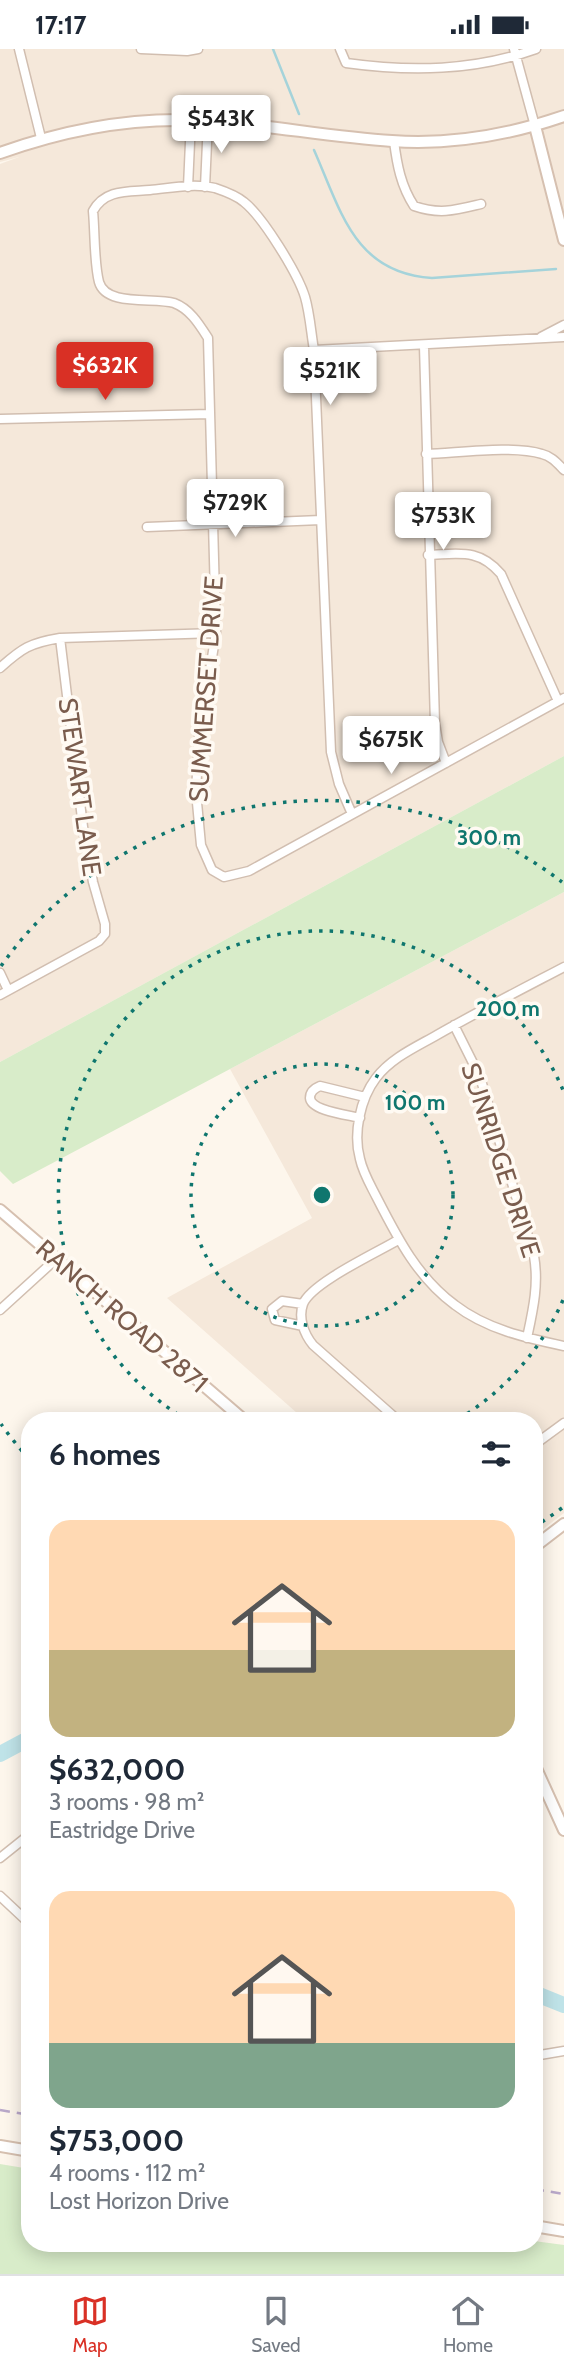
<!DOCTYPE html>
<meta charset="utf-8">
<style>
:root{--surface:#fff;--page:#f2f2f3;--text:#1f2937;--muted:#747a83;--line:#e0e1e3;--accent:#d93025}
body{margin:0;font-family:Cabin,sans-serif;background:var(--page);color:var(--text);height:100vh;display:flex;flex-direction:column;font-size:26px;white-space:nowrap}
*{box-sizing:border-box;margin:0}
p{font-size:23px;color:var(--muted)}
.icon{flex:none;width:38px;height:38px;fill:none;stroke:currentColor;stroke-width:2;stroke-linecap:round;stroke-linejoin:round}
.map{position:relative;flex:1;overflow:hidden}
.side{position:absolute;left:21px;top:1363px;width:522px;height:840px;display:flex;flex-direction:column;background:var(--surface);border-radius:28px;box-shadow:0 4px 18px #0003}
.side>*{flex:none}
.price{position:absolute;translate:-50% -60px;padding:0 16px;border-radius:7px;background:#fff;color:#222;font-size:23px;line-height:46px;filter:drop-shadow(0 2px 4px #0008)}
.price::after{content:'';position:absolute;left:50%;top:42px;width:21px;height:16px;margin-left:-10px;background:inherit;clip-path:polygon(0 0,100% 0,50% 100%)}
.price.active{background:var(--accent);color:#fff}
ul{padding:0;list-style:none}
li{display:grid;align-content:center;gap:14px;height:371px;padding:0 28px}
li span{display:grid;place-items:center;height:217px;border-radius:21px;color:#555}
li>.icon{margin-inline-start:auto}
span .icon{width:126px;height:126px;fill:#fffc;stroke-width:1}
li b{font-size:30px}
h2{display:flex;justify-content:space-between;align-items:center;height:84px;padding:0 28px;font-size:30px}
.status{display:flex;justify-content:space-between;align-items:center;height:49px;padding:0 35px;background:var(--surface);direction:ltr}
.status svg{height:19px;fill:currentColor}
.menu{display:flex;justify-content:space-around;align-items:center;height:98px;border-top:2px solid var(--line);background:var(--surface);font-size:19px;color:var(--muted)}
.menu a{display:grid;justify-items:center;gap:4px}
.menu .active{color:var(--accent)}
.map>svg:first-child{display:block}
.residential{fill:#f5e8da}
.green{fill:#d8ecc9}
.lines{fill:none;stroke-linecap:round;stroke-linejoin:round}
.stream{stroke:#a5d3da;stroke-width:2.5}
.river{stroke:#bfe3e8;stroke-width:16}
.street-casing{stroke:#d1beb0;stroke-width:11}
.secondary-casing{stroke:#d6c0b0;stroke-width:14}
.street{stroke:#fff;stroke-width:8}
.secondary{stroke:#fff;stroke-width:10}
.rail{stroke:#b9a8c9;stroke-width:2.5;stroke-dasharray:10 7;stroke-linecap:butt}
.ring{fill:none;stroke:#0f766e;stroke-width:3.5;stroke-dasharray:3.5 7}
.labels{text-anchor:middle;stroke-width:7;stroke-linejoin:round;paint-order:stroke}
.street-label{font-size:26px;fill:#7a5c4d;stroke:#fffaf3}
.centre{fill:#0f766e;stroke:#fffaf3;stroke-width:3.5}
.ring-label{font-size:21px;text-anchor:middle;font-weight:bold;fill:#0f766e;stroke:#fffaf3;stroke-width:7;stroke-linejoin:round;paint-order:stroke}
</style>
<div class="status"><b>17:17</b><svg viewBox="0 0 49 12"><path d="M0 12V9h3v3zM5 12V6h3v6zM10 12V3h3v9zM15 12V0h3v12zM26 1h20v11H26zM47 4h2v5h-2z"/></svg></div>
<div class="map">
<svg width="564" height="2225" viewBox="0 0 564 2225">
<rect width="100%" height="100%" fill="#fdf6ec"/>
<!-- residential -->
<path class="residential" d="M 0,0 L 564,0 L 564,707 L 0,1013 L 0,115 L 19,108 L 0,113 Z
M 564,843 L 564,1464 L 534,1487 L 534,1372 L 306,1372 L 167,1249 L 312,1169 L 230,1020 Z"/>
<!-- green -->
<path class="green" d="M 564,707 L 564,843 L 13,1135 L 0,1122 L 0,1013 Z
M 0,2115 L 30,2120 L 30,2194 L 534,2194 L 534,2192 L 564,2196 L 564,2225 L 0,2225 Z"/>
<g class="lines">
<!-- stream -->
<path class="stream" d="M 273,0 L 299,65
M 314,101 C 341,162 354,224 432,229 L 556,220"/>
<!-- river -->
<path class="river" d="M 0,1705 L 30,1689
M 534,1944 L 564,1956"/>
<!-- street casing -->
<g class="street-casing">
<path id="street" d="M 19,0 L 41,89
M 141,0 L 187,2 L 198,0
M 340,0 L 346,14 C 411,23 474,22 536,0
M 514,0 L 535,77
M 394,92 C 397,116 401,137 414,157 C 440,166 456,161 481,155
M 188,138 L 191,71
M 205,138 L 208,72
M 541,288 L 564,276
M 424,297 L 435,674 L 438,693 L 446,714
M 314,301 L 564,288
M 0,370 L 210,365
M 426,405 C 458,404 513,396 542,405 C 551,407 557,414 564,421
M 147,478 L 321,471
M 428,506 C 459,505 479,499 501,525 L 558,652
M 0,619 C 22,599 30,594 60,589 L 216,584
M 352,765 L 339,735 L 331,703 L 314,301 C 311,284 310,265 305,248 C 298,225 263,168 244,153 C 237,147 224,142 215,139 C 194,134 171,139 150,141 C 128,143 105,140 93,162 C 95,183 94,214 99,233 C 106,258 154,248 174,254 C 190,260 199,275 208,289 L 216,584 L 199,688 L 196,743 L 201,796 L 212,821 L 224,828 L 249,822 L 564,649
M 564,918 C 522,940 479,962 437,986 C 416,998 391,1009 376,1029 C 360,1050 353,1085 360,1110 C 363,1124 371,1137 377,1149 C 398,1190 418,1229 455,1256 C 486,1280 526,1289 564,1297
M 0,924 L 8,941
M 0,946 L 99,892 L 105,885 L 105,875 L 93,833 L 84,786 L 60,589
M 454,976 L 480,1028 L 534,1207 C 539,1235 533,1261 527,1289
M 360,1069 C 349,1066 311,1062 310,1049 C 310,1042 315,1039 320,1037 L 365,1048
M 398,1191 C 378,1203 311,1234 303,1255 C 298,1269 304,1285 313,1296 L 399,1372
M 0,1261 L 56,1210
M 303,1277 L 275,1271 L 272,1260 L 282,1252 L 303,1255
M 534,1396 L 564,1374
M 0,1809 L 30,1785
M 0,1847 L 30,1875
M 534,2007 L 564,2002"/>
</g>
<!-- secondary casing -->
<g class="secondary-casing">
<path id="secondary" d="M 535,77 L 564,191
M 0,104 C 67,80 136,67 208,72 C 269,76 330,88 392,92 C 450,96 509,86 564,67
M 0,1161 L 245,1372
M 534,1498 L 564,1475
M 534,1715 L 564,1781
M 0,2097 L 30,2102
M 534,2177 L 564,2182"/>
</g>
<!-- street -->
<use href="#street" class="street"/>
<!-- secondary -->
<use href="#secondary" class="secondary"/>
<!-- rail -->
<path class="rail" d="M 0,2061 L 30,2066
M 534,2140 L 564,2145"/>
</g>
<!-- distance rings -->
<g class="ring">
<circle cx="322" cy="1146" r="131"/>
<path d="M563 1251A263 263 0 0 1 457 1371M187 1371A263 263 0 1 1 563 1041"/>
<path d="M562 1459A394 394 0 0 1 537 1476M29 1410A394 394 0 0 1 1 1375M1 917A394 394 0 0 1 562 833"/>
</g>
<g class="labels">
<!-- street labels -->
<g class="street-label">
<text transform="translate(206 640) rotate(-86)" y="9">SUMMERSET DRIVE</text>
<text transform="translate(80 738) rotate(82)" y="9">STEWART LANE</text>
<text transform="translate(501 1111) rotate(72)" y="9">SUNRIDGE DRIVE</text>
<text transform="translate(122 1267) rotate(41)" y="9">RANCH ROAD 2871</text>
</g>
</g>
<circle cx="322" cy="1146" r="10" class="centre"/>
<g class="ring-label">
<text x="489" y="796">300 m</text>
<text x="508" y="967">200 m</text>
<text x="415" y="1061">100 m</text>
</g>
</svg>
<b class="price" style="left:221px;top:106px">$543K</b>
<b class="price active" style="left:105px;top:353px">$632K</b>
<b class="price" style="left:330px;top:358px">$521K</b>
<b class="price" style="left:235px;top:490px">$729K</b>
<b class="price" style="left:443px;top:503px">$753K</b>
<b class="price" style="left:391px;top:727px">$675K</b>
<section class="side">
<h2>6 homes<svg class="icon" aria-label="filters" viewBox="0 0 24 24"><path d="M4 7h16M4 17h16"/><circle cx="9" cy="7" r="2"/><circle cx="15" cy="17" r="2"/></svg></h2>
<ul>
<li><span style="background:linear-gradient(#ffd9b3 60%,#c2b280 0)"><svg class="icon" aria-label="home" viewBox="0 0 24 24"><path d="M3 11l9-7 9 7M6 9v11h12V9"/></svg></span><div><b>$632,000</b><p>3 rooms · 98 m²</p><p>Eastridge Drive</p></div></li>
<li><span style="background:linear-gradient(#ffd9b3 70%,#7fa58c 0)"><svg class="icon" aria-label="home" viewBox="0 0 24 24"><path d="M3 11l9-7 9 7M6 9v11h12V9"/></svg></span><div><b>$753,000</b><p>4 rooms · 112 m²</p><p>Lost Horizon Drive</p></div></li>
</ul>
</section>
</div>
<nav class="menu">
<a class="active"><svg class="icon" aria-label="map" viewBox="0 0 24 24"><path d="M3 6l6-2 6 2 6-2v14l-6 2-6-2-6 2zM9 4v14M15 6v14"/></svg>Map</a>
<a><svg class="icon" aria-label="saved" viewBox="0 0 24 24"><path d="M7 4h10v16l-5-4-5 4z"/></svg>Saved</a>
<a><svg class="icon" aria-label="home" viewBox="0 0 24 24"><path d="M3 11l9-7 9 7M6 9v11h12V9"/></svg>Home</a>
</nav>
